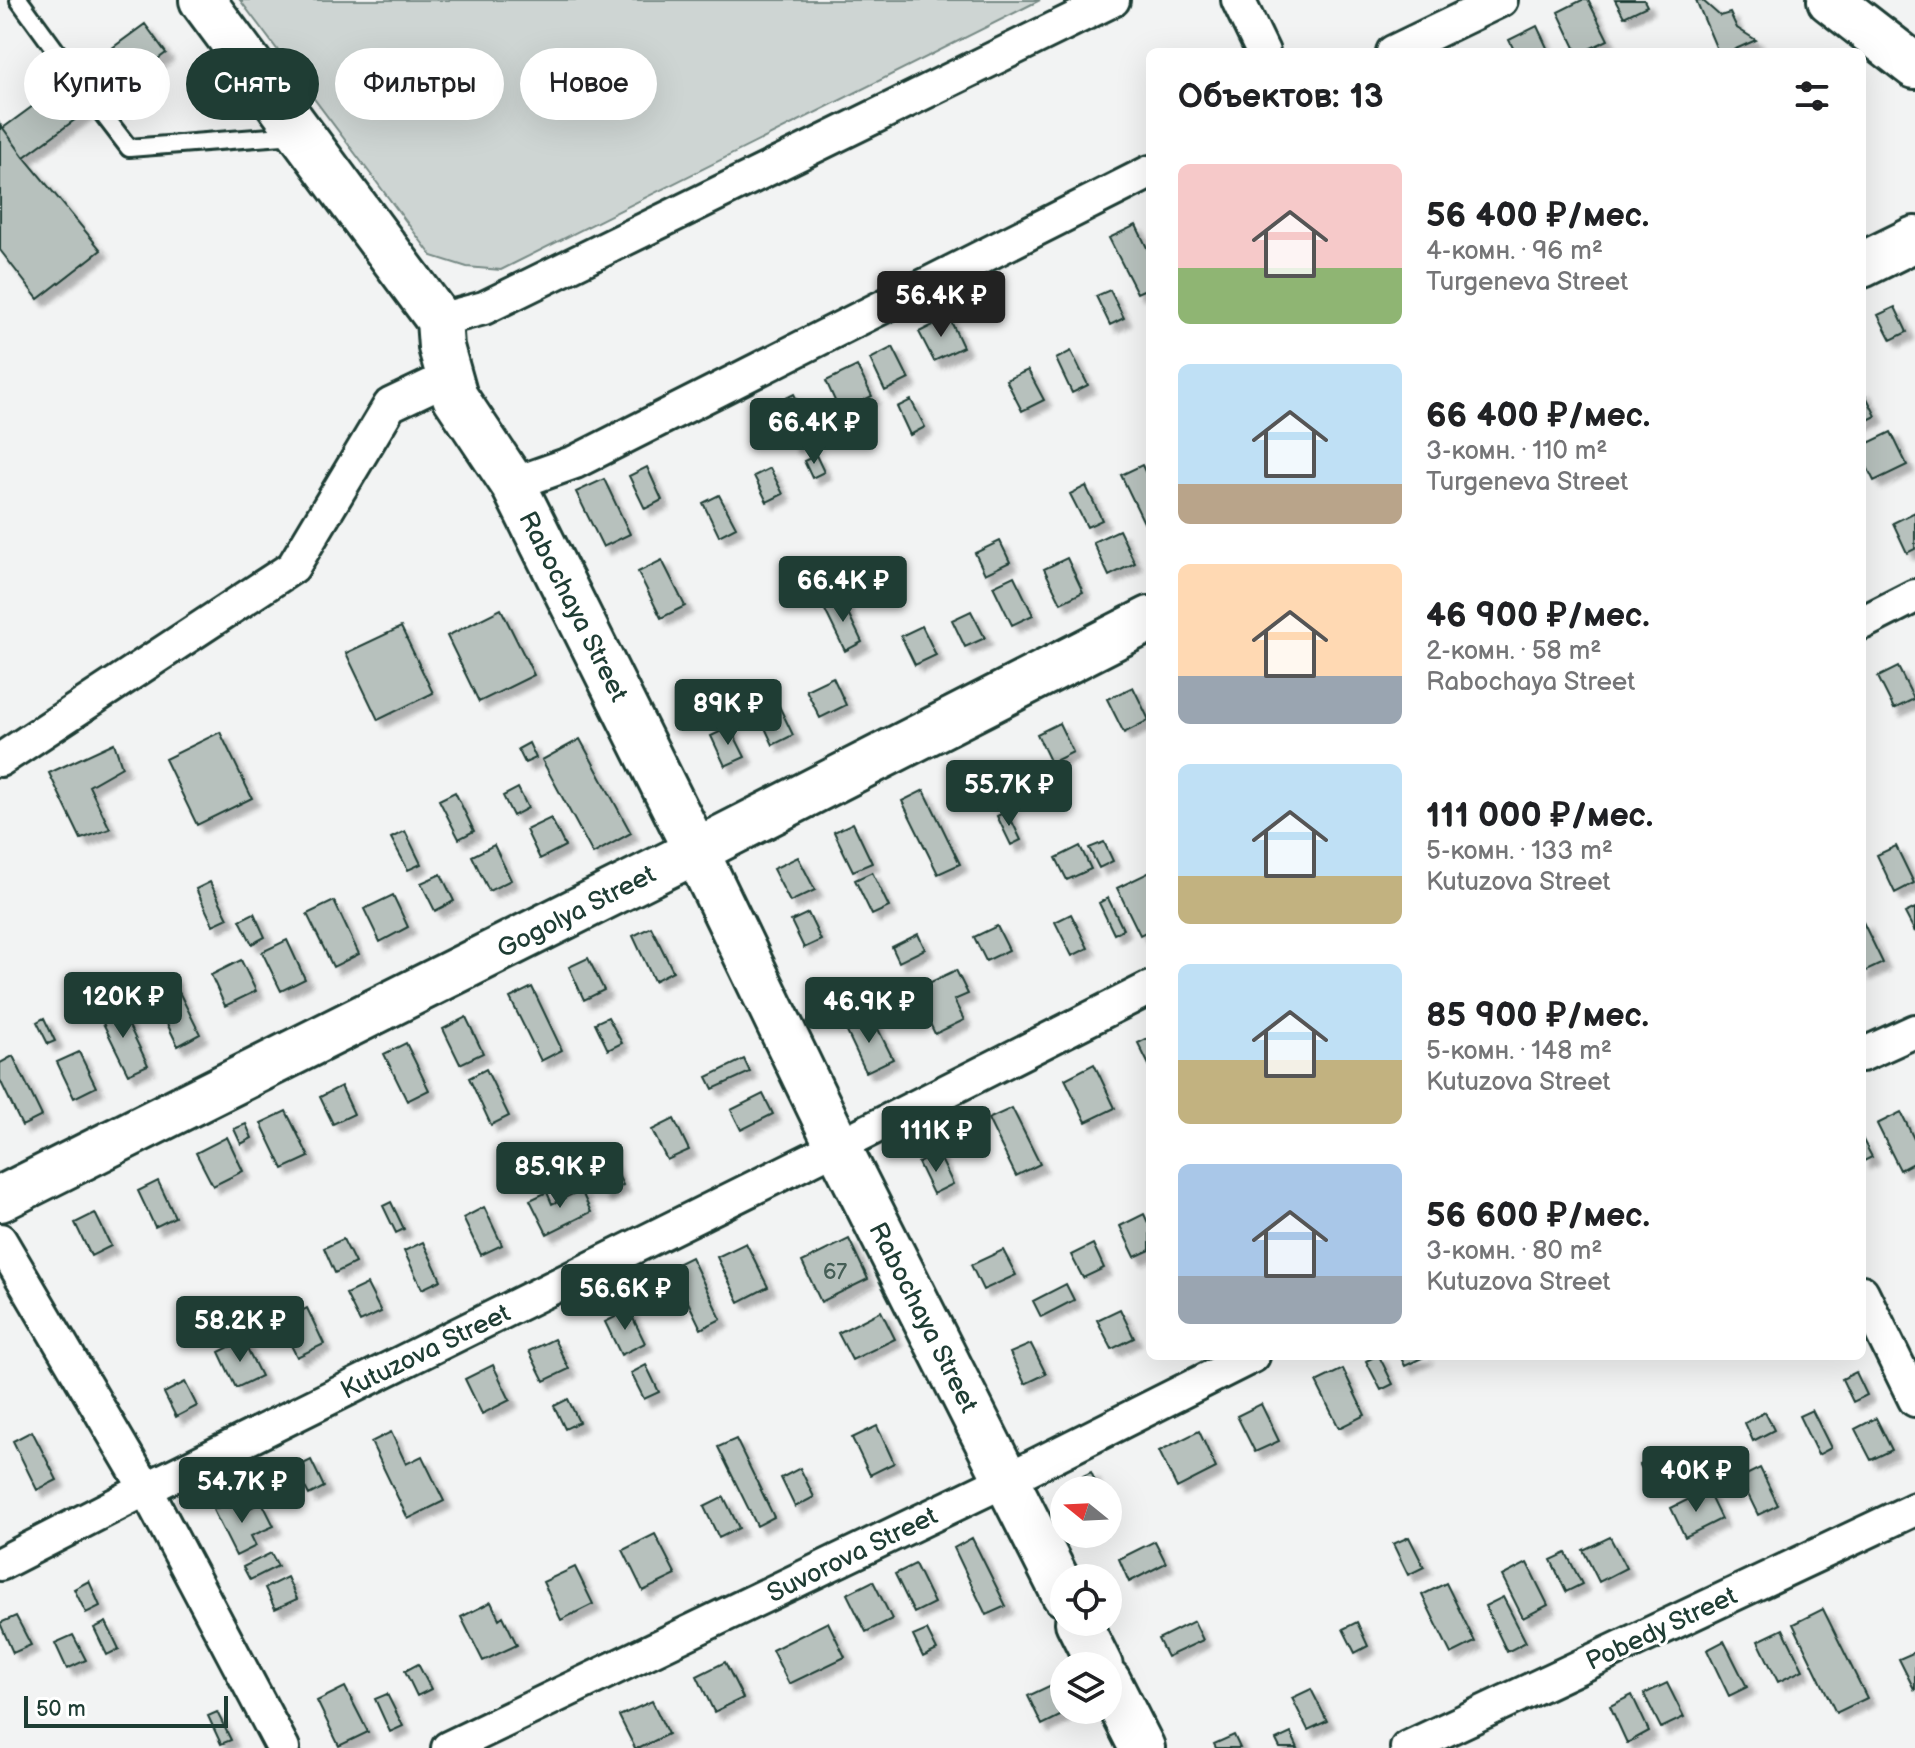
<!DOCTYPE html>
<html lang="ru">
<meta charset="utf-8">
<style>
:root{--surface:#fff;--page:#f6f6f6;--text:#202124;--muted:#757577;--accent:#1f3d34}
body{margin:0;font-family:"Balsamiq Sans",sans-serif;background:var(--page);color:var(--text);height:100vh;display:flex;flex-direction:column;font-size:30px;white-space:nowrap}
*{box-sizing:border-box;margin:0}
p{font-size:26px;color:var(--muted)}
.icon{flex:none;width:44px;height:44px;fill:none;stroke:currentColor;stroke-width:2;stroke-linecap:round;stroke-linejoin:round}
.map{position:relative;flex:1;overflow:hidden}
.details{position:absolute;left:1146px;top:48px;width:720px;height:1312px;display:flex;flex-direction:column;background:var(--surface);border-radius:12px;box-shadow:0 8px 32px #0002}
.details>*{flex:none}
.banner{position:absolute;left:24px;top:48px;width:760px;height:72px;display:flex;gap:16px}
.needle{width:52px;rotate:288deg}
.buttons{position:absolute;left:1050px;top:1476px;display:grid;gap:16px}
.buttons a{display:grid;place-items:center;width:72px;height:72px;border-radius:50%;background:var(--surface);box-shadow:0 8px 32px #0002;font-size:40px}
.scale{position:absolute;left:24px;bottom:20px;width:204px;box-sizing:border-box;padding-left:8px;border:4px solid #1f3d34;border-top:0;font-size:22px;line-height:28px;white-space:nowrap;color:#1f3d34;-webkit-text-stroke:6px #fff;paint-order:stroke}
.price{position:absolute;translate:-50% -68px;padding:0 18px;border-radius:8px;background:var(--accent);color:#fff;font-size:26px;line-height:52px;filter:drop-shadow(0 2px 4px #0008)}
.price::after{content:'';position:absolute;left:50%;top:48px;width:24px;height:18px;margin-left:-12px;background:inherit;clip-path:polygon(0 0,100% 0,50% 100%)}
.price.active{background:#222;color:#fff}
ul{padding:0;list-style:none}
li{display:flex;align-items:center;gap:24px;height:200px;padding:0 32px}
li span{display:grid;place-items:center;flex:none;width:224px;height:160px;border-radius:12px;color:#555}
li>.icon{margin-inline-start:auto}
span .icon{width:96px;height:96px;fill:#fffc;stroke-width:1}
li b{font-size:34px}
h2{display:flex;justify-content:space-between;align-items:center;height:96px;padding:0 32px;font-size:34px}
.pill{padding:0 28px;border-radius:36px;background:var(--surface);box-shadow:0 8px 32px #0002;font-size:28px;line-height:72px}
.pill.active{background:var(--accent);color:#fff}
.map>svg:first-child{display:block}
.green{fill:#ced5d3;stroke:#768984;stroke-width:2}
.building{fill:#b7c1bd;stroke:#1f3d34;stroke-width:2;filter:url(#shadow)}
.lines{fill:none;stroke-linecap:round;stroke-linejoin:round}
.lane-casing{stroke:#1f3d34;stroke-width:22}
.street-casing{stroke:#1f3d34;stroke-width:38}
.secondary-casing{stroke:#1f3d34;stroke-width:50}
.lane{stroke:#fff;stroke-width:16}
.street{stroke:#fff;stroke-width:32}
.secondary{stroke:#fff;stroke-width:44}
.labels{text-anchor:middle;stroke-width:6;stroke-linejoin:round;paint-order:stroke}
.number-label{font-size:22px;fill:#455e56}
.street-label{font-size:26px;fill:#1f3d34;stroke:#fff}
</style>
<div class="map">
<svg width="1915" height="1748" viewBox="0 0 1915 1748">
<defs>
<filter id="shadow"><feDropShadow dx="7" dy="7" stdDeviation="2" flood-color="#0004"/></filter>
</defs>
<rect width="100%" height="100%" fill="#f2f3f3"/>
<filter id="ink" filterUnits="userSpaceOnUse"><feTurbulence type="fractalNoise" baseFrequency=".0125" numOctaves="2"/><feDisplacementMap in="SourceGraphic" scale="16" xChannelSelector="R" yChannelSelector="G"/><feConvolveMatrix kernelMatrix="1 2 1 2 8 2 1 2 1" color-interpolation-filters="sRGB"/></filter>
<g filter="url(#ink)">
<!-- green -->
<path class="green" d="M 240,0 L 1040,0 L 501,270 L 467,267 L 432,256 Z"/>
<!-- building -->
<path class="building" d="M 1582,0 L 1588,0 L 1608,40 L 1583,52 L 1577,52 L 1558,12 Z
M 1615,0 L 1644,0 L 1647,6 L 1624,17 Z
M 1696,0 L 1702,0 L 1720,16 L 1730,13 L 1737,28 L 1756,40 L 1729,52 L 1718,52 Z
M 145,24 L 166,53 L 24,157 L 3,128 Z
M 1537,26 L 1549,52 L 1515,52 L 1509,40 Z
M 0,124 L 24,157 L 101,250 L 38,299 L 0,250 Z
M 1136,225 L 1150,254 L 1150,287 L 1137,293 L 1109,238 Z
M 1110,290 L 1124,318 L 1110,325 L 1096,296 Z
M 1895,307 L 1907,332 L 1891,340 L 1878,315 Z
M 949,317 L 963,347 L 934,361 L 919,332 Z
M 893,347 L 909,379 L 885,391 L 870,359 Z
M 1071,351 L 1088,385 L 1072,393 L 1056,359 Z
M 857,366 L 872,396 L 840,412 L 826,381 Z
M 1028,370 L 1044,400 L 1022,411 L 1006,380 Z
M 1862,388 L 1876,416 L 1862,423 Z
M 794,394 L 815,435 L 792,446 L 772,405 Z
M 911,400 L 925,427 L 910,435 L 897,407 Z
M 1891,432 L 1907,465 L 1874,481 L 1862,457 L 1862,446 Z
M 816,455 L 824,472 L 812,478 L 804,461 Z
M 1142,465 L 1150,482 L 1150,535 L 1121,475 Z
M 647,467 L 662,500 L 645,509 L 629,476 Z
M 770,468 L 783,494 L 767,502 L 754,476 Z
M 604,479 L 630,534 L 603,547 L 576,492 Z
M 1086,486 L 1102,520 L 1087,527 L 1070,494 Z
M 719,495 L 736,527 L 719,536 L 703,503 Z
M 1915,512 L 1915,549 L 1907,553 L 1893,523 Z
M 1119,530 L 1135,563 L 1109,576 L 1093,542 Z
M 1000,541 L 1010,562 L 985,574 L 975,553 Z
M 1067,558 L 1083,592 L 1061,603 L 1044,569 Z
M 662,560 L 685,606 L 661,618 L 638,572 Z
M 1014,576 L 1033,615 L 1012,625 L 993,586 Z
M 841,598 L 862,642 L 845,651 L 823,606 Z
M 501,609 L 534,675 L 479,702 L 447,636 Z
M 971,611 L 985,638 L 965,647 L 952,620 Z
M 922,626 L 936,655 L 915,665 L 901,636 Z
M 401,627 L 433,693 L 378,720 L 346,653 Z
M 1898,667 L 1914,699 L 1894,709 L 1878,677 Z
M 833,677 L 846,705 L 820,718 L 806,690 Z
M 1133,687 L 1149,720 L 1124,733 L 1107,699 Z
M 779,706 L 793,735 L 773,745 L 759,715 Z
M 1059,723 L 1073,752 L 1051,763 L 1037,734 Z
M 730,727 L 745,757 L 725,766 L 711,736 Z
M 220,732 L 252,798 L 197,825 L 165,759 Z
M 580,739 L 631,833 L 593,854 L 542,760 Z
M 114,743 L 122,767 L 89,786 L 110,829 L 81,839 L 49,773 Z
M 529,743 L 536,758 L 525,763 L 518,749 Z
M 988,762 L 1001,790 L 986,797 L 972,769 Z
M 518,788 L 528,808 L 513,816 L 503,796 Z
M 924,790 L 960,864 L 938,874 L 902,801 Z
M 455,792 L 474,831 L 459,839 L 439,800 Z
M 1007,811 L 1021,840 L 1011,845 L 997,816 Z
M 551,818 L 565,846 L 540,859 L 526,830 Z
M 853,823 L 872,863 L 853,871 L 834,832 Z
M 405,831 L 421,864 L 408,870 L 391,838 Z
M 1104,842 L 1113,861 L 1099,868 L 1089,848 Z
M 494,845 L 511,880 L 489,891 L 472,856 Z
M 1080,846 L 1091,869 L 1067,880 L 1056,858 Z
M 1896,846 L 1914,883 L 1895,893 L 1877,855 Z
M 798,857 L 815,890 L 790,902 L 773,869 Z
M 872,872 L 889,907 L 872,915 L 855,880 Z
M 1150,872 L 1150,930 L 1140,935 L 1117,888 Z
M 441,874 L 454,901 L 435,911 L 421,883 Z
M 210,882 L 228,918 L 213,925 L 196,889 Z
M 393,895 L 408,927 L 380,942 L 364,909 Z
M 1108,898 L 1123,929 L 1114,934 L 1099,903 Z
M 334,901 L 359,954 L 333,967 L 307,914 Z
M 1915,908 L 1915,932 L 1905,913 Z
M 254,913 L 265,937 L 252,944 L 240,920 Z
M 808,913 L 821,940 L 804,948 L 791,921 Z
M 1071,914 L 1088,948 L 1072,956 L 1055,922 Z
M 1863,922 L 1883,963 L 1862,973 L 1862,922 Z
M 997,926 L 1009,950 L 986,961 L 974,937 Z
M 651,927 L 673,971 L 654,981 L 633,936 Z
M 918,934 L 925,949 L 899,962 L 892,947 Z
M 287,940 L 305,979 L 281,991 L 262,952 Z
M 588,958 L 604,990 L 584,1000 L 569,967 Z
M 241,960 L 256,991 L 225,1006 L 211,975 Z
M 956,970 L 968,994 L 954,1000 L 964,1020 L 935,1034 L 914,990 Z
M 171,976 L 200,1034 L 178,1046 L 149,987 Z
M 532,987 L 562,1050 L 541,1061 L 510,998 Z
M 119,1005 L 148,1065 L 128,1074 L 99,1015 Z
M 466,1017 L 483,1053 L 460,1064 L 443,1029 Z
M 608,1017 L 622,1043 L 608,1050 L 595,1023 Z
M 872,1017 L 893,1059 L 866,1072 L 846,1030 Z
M 44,1018 L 55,1041 L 48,1044 L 37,1022 Z
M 1150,1037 L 1150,1067 L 1138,1043 Z
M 406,1043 L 429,1090 L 407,1101 L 384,1054 Z
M 79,1052 L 96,1087 L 74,1098 L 57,1062 Z
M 13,1056 L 42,1116 L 22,1126 L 0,1080 L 0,1063 Z
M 744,1059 L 750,1072 L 713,1089 L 707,1077 Z
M 1094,1064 L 1115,1108 L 1086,1122 L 1065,1079 Z
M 486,1069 L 509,1116 L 491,1125 L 469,1078 Z
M 341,1086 L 354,1114 L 333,1124 L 320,1097 Z
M 763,1094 L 773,1114 L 741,1130 L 731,1110 Z
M 1012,1108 L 1040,1164 L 1016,1176 L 988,1119 Z
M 286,1111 L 309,1157 L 283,1169 L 261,1123 Z
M 1901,1112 L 1915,1141 L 1915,1162 L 1900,1170 L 1877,1124 Z
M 674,1119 L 689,1150 L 667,1160 L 652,1130 Z
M 246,1124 L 252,1138 L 241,1144 L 234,1129 Z
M 227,1137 L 243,1171 L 213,1186 L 196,1153 Z
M 1862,1138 L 1872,1157 L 1862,1162 Z
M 605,1149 L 623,1185 L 604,1195 L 586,1159 Z
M 938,1153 L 953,1184 L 933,1194 L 918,1163 Z
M 158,1181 L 175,1217 L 155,1227 L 138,1191 Z
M 581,1190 L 591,1212 L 547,1234 L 530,1200 L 547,1192 L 552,1204 Z
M 391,1202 L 404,1229 L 396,1233 L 383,1206 Z
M 484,1207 L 502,1245 L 481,1255 L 463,1218 Z
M 95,1213 L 111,1246 L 91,1256 L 75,1223 Z
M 1144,1214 L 1150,1227 L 1150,1250 L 1135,1257 L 1120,1226 Z
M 343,1239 L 355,1263 L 335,1273 L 324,1248 Z
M 849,1239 L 868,1279 L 821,1302 L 802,1262 Z
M 423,1242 L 441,1280 L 422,1289 L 404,1251 Z
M 746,1243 L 768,1287 L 739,1302 L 717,1257 Z
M 1093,1244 L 1104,1268 L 1083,1278 L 1071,1255 Z
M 1003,1250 L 1016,1275 L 983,1290 L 971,1265 Z
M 691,1257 L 721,1319 L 701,1329 L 671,1267 Z
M 367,1284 L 381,1312 L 360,1322 L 346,1294 Z
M 1066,1284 L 1074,1300 L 1041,1317 L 1033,1301 Z
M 307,1308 L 324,1344 L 297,1357 L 279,1322 Z
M 1120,1309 L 1134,1338 L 1112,1349 L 1097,1320 Z
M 629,1310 L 645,1343 L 621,1355 L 605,1322 Z
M 881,1311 L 895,1339 L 852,1360 L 838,1333 Z
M 554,1339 L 569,1369 L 544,1381 L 529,1351 Z
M 243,1340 L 261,1376 L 236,1388 L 219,1352 Z
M 1031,1344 L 1046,1374 L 1025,1384 L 1010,1353 Z
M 1376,1356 L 1379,1356 L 1393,1384 L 1381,1390 L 1366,1361 Z
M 1400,1356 L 1426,1356 L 1405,1366 Z
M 493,1365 L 510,1400 L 482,1414 L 465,1379 Z
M 646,1365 L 659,1392 L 644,1399 L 631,1373 Z
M 1343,1369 L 1365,1415 L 1339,1428 L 1316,1382 Z
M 1856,1372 L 1867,1395 L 1853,1402 L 1842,1379 Z
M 185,1382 L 197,1406 L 176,1417 L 164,1393 Z
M 568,1399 L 579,1422 L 565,1429 L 554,1406 Z
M 1261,1404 L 1279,1441 L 1255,1452 L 1237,1416 Z
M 1812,1410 L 1831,1448 L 1818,1455 L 1799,1416 Z
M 1765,1412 L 1774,1430 L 1753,1441 L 1745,1423 Z
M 1876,1418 L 1892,1450 L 1871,1460 L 1855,1429 Z
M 877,1426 L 894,1463 L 870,1475 L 852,1438 Z
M 32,1431 L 57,1480 L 37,1490 L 13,1441 Z
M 1199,1431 L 1216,1468 L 1177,1488 L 1159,1451 Z
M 391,1432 L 406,1464 L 422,1456 L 444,1501 L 408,1519 L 371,1442 Z
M 736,1439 L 774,1517 L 757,1526 L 718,1447 Z
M 1660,1454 L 1668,1469 L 1647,1479 L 1640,1465 Z
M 311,1460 L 324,1487 L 309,1495 L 295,1468 Z
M 800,1468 L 814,1497 L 795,1507 L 781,1478 Z
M 1760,1468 L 1778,1505 L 1758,1515 L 1740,1478 Z
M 1091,1472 L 1099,1490 L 1080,1490 L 1075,1480 Z
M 1707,1490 L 1721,1519 L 1685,1537 L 1671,1508 Z
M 724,1497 L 739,1528 L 719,1538 L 704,1507 Z
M 234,1499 L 240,1513 L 262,1502 L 274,1526 L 251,1536 L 256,1546 L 236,1556 L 213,1510 Z
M 655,1534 L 676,1575 L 643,1591 L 623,1550 Z
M 1409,1537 L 1424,1567 L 1408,1575 L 1393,1544 Z
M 1610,1537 L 1626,1568 L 1599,1582 L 1583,1550 Z
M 972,1538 L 1006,1606 L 986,1615 L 954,1548 Z
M 1155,1541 L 1166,1563 L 1129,1582 L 1119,1559 Z
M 271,1553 L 278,1566 L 250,1580 L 243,1567 Z
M 1566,1553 L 1582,1584 L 1566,1592 L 1551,1560 Z
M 1527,1563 L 1548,1605 L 1523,1618 L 1502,1576 Z
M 915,1564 L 934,1603 L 914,1613 L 895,1574 Z
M 575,1567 L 593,1604 L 561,1620 L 543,1582 Z
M 287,1577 L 297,1599 L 275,1609 L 265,1588 Z
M 89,1581 L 100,1606 L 86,1613 L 74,1589 Z
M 873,1581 L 892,1619 L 866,1632 L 847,1594 Z
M 1446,1583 L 1475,1642 L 1451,1654 L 1422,1595 Z
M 1503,1597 L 1526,1642 L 1507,1652 L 1485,1606 Z
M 491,1602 L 499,1619 L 503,1616 L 517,1645 L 483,1661 L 461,1617 Z
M 1823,1609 L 1867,1698 L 1836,1713 L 1793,1624 Z
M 16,1616 L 31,1645 L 13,1653 L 0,1623 Z
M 1194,1621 L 1203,1640 L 1167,1657 L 1158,1639 Z
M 106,1622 L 119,1649 L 107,1655 L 94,1628 Z
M 828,1622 L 845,1657 L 789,1684 L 772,1650 Z
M 1357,1622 L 1368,1646 L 1355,1653 L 1343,1629 Z
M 1783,1629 L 1803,1670 L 1778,1682 L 1758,1641 Z
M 927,1630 L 937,1650 L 923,1657 L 913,1636 Z
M 73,1635 L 86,1660 L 67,1669 L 55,1643 Z
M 1724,1641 L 1747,1687 L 1729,1696 L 1707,1650 Z
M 1915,1652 L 1915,1691 L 1899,1659 Z
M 725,1662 L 743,1698 L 714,1712 L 697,1676 Z
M 418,1664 L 431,1689 L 417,1696 L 405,1671 Z
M 1064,1679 L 1064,1710 L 1072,1710 L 1042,1725 L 1028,1696 Z
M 1667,1683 L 1684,1717 L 1661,1728 L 1644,1694 Z
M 345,1687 L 368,1732 L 339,1746 L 317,1701 Z
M 1311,1689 L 1327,1721 L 1308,1730 L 1292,1698 Z
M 387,1694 L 403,1726 L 390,1732 L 375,1699 Z
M 1632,1695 L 1649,1731 L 1627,1743 L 1610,1706 Z
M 652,1701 L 668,1734 L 640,1748 L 635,1748 L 619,1716 Z
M 217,1712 L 231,1740 L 221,1744 L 208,1716 Z
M 1291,1733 L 1298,1748 L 1280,1748 L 1276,1740 Z
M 1234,1735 L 1240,1748 L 1216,1748 L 1214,1744 Z"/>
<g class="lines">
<!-- lane casing -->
<g class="lane-casing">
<path id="lane" d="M 19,0 L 83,88 L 129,148 L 295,135"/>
</g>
<!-- street casing -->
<g class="street-casing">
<path id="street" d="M 1238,0 L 1263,52
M 1393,52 L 1501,0
M 439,320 L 484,308 L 1113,0
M 513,484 L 575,462 L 1150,172
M 1862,623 L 1915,596
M 0,760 L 293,567 L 390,405 L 449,377
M 1862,1055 L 1915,1031
M 0,1240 L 146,1489 L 283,1748
M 1862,1292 L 1915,1400
M 0,1564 L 146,1489 L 838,1146 L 1150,988
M 448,1748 L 1006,1480 L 1253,1356
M 1407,1748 L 1915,1509"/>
</g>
<!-- secondary casing -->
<g class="secondary-casing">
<path id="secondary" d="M 202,0 L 439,320 L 441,347 L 455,397 L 513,484 L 696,851 L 838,1146 L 1064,1594
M 1830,0 L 1915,66
M 1862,265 L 1915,239
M 0,1199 L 696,851 L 1150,619
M 1078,1622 L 1100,1666
M 1108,1681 L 1142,1748"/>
</g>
<!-- lane -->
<use href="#lane" class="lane"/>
<!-- street -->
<use href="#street" class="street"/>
<!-- secondary -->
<use href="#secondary" class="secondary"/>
</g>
</g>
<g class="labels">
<!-- number labels -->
<g class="number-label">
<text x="835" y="1279">67</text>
</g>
<!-- street labels -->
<g class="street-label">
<text transform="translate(574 606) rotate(63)" y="9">Rabochaya Street</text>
<text transform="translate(576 911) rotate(-27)" y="9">Gogolya Street</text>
<text transform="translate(924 1317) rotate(63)" y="9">Rabochaya Street</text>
<text transform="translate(425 1351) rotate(-26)" y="9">Kutuzova Street</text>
<text transform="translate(852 1554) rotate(-26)" y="9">Suvorova Street</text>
<text transform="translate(1661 1628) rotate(-25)" y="9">Pobedy Street</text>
</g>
</g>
</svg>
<div class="buttons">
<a><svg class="needle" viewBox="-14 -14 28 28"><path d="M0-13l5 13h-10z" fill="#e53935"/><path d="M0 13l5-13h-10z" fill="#757577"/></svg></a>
<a><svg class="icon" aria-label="locate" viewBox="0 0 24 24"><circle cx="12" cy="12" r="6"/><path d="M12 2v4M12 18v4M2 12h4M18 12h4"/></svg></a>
<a><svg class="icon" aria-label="layers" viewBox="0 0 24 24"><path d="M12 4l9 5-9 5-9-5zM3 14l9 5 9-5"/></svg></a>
</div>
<div class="scale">50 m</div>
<b class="price active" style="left:941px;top:339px">56.4K ₽</b>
<b class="price" style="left:814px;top:466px">66.4K ₽</b>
<b class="price" style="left:843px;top:624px">66.4K ₽</b>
<b class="price" style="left:728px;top:747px">89K ₽</b>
<b class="price" style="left:1009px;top:828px">55.7K ₽</b>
<b class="price" style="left:123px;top:1040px">120K ₽</b>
<b class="price" style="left:869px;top:1045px">46.9K ₽</b>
<b class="price" style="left:936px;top:1174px">111K ₽</b>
<b class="price" style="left:560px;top:1210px">85.9K ₽</b>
<b class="price" style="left:625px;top:1332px">56.6K ₽</b>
<b class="price" style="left:240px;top:1364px">58.2K ₽</b>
<b class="price" style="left:1696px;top:1514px">40K ₽</b>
<b class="price" style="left:242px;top:1525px">54.7K ₽</b>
<div class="banner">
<a class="pill">Купить</a>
<a class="pill active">Снять</a>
<a class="pill">Фильтры</a>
<a class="pill">Новое</a>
</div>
<section class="details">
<h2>Объектов: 13<svg class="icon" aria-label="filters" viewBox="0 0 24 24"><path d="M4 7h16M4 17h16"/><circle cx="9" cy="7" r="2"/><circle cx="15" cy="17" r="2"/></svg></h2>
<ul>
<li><span style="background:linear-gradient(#f6c9c9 65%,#8fb573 0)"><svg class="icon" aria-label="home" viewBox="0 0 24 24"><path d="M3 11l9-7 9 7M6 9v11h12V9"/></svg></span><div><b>56 400 ₽/мес.</b><p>4-комн. · 96 m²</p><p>Turgeneva Street</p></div></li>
<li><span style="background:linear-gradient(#bfe0f5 75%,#b9a48a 0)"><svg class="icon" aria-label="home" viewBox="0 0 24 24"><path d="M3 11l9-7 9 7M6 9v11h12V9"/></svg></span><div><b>66 400 ₽/мес.</b><p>3-комн. · 110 m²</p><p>Turgeneva Street</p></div></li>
<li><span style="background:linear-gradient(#ffd9b3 70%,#9aa5b1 0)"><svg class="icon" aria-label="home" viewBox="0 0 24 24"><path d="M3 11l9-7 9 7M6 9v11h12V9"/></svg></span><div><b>46 900 ₽/мес.</b><p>2-комн. · 58 m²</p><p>Rabochaya Street</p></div></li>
<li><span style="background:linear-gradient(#bfe0f5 70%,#c2b280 0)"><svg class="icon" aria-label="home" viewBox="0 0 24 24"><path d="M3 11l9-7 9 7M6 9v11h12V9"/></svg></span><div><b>111 000 ₽/мес.</b><p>5-комн. · 133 m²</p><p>Kutuzova Street</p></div></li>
<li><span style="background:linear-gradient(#bfe0f5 60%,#c2b280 0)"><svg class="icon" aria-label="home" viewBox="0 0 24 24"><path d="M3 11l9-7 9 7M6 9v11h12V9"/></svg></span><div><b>85 900 ₽/мес.</b><p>5-комн. · 148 m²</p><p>Kutuzova Street</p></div></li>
<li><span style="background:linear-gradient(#a9c7e8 70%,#9aa5b1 0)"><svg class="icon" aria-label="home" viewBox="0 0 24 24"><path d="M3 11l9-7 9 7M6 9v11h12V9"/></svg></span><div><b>56 600 ₽/мес.</b><p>3-комн. · 80 m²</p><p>Kutuzova Street</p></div></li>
</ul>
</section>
</div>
